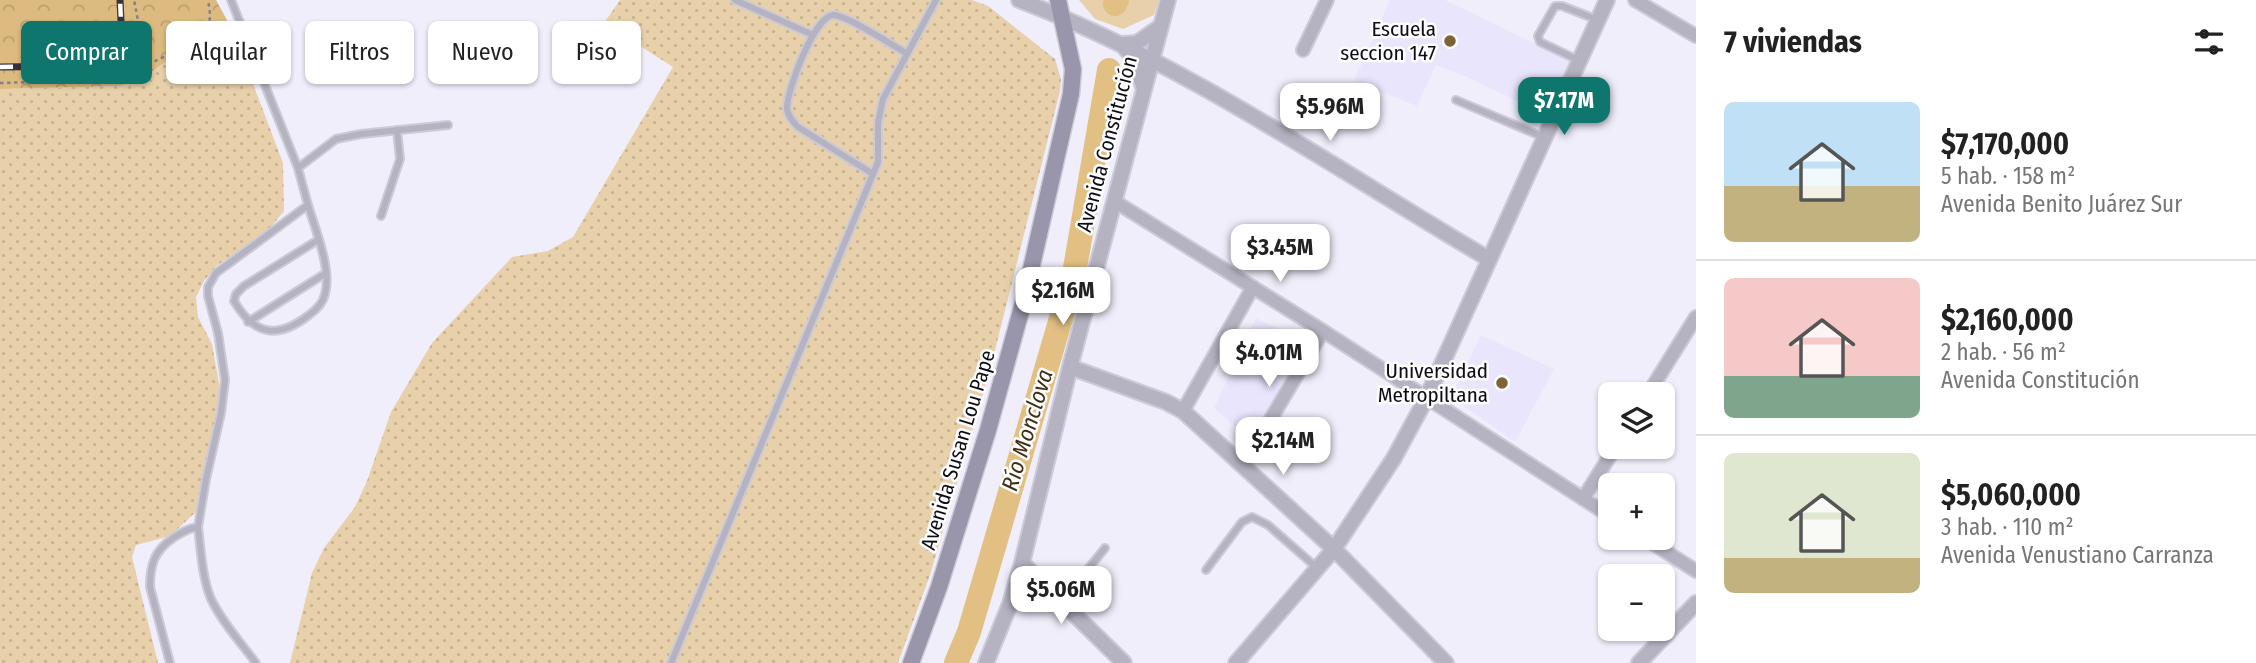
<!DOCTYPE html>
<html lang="es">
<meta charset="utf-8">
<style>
:root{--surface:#fff;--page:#f6f6f6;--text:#222;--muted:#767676;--line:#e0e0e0;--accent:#0f766e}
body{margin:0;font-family:"Fira Sans Condensed",sans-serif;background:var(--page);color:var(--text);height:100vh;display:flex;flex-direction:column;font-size:26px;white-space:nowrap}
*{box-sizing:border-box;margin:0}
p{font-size:23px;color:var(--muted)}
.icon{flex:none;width:38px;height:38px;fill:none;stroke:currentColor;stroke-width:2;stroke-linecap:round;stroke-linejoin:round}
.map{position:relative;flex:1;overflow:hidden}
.panel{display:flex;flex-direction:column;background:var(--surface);width:560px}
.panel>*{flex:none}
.guide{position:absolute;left:21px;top:21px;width:665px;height:63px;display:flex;gap:14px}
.controls{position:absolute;left:1598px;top:382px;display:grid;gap:14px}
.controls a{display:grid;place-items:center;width:77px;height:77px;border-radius:10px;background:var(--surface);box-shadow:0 2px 5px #0004;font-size:35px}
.price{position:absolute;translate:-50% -60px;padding:0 16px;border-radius:14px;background:#fff;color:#222;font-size:23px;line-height:46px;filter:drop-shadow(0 2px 4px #0008)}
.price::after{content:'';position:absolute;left:50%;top:42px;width:21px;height:16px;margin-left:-10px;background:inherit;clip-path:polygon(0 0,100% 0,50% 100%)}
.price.active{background:var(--accent);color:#fff}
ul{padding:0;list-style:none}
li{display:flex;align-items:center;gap:21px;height:175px;padding:0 28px}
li+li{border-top:2px solid var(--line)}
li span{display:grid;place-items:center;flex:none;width:196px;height:140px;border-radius:10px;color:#555}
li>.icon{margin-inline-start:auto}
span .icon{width:84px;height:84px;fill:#fffc;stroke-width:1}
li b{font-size:30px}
h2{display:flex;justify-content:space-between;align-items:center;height:84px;padding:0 28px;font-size:30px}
.chip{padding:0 24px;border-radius:10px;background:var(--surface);box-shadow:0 2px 5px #0004;font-size:24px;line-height:63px}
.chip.active{background:var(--accent);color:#fff}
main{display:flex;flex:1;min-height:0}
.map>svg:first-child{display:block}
.built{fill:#e9e5fd}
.grass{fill:url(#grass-dots)}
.forest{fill:url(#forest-crowns)}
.green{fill:#e8d1aa}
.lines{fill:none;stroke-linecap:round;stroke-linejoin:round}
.river{stroke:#e2c084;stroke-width:24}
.service-casing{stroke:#cccad6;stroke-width:10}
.minor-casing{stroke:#cccad6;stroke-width:16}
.tertiary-casing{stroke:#cccad6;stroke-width:18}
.secondary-casing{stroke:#cccad6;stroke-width:19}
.path{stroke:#83818d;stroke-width:2.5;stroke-dasharray:3.5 3.5;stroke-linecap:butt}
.service{stroke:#b5b3c1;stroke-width:6}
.minor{stroke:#b5b3c1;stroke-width:12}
.tertiary{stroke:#b5b3c1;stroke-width:14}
.secondary{stroke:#9995aa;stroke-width:16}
.rail-casing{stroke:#36343f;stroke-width:7}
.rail{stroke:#fdfdfd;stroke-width:4.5;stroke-dasharray:13;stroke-linecap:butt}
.poi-dot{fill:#7d6335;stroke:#fdfdfd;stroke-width:2.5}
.labels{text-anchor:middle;stroke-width:5;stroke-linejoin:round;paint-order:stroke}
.poi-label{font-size:21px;fill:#0d0b15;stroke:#fdfdfd;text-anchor:end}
.street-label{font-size:21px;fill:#0d0b15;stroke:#fdfdfd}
.water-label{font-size:23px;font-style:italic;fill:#3f3015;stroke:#fdfdfd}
</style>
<main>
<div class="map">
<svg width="1696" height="663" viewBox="0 0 1696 663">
<defs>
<pattern id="grass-dots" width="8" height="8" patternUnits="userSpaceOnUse" patternTransform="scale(1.75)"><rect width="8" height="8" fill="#e8d1aa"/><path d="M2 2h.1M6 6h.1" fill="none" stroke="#c6b291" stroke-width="1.8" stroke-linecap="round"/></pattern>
<pattern id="forest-crowns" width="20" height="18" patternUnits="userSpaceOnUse" patternTransform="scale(1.75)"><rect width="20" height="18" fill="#ddbb80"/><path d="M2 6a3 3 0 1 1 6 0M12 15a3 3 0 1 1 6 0" fill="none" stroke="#bc9f6e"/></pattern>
</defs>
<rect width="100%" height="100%" fill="#f0eefb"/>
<!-- built -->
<path class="built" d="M 1390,0 L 1445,0 L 1570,61 L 1546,115 L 1467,77 L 1436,65 L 1417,106 L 1354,81 Z
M 1256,318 L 1304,341 L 1252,441 L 1214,408 Z
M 1481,335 L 1554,369 L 1515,442 L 1451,397 Z"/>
<!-- grass -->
<path class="grass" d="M 620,0 L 972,0 L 988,6 L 1055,59 L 1061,79 L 1060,91 L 992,362 L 930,575 L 898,663 L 290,663 L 312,573 L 324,548 L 355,507 L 367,481 L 391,412 L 432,343 L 512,257 L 548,251 L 573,237 L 673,67 L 604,23 Z
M 233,31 L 283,163 L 284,211 L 266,233 L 216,266 L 204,281 L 196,297 L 198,317 L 212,344 L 222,400 L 198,510 L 170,536 L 136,545 L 132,557 L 158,663 L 0,663 L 0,89 L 120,86 L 144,77 L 174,56 Z"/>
<!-- forest -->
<path class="forest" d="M 0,0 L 216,0 L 233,31 L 174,56 L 144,77 L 120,86 L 0,89 Z"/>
<!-- green -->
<path class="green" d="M 1079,0 L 1159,0 L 1154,15 L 1123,29 L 1095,19 Z"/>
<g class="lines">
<!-- river -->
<path class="river" d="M 1115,4 L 1117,0
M 956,663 L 969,632 L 1074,274 L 1109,70"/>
<!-- service casing -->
<g class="service-casing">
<path id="service" d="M 735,0 L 813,35
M 1578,60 L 1540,42 L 1538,36 L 1555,6 L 1562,6 L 1598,20
M 1456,100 L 1543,137
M 298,168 L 336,139 L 361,134 L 448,125
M 873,174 L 798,127 C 793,122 788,116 787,109 C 786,92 815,14 834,15 C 848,16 892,45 906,53
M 308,205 C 315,229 332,269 325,294 C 323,304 316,310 309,315 C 277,340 254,335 234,301 L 236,294 L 244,286 L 318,240
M 381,216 L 400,159 L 397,130
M 248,322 L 326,273
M 198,527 C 201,551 202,577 211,599 C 222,622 241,643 256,663
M 1206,570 L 1242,522 L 1252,517 L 1268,525 L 1316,567
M 1063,600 L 1105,548
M 170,663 L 150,587 C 150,565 154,551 173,538 C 181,533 188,528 198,527 L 206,479 L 221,413 L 225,380 L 218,333 L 208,296 L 208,287 L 216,273 L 308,205 L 298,168 L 231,0
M 671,663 L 878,162 L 878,123 L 883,99 L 936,0"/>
</g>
<!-- minor casing -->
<g class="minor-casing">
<path id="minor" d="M 1635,0 L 1696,36
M 1303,50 L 1327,0
M 1114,201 L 1323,331 L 1610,516
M 1648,394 L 1696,317
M 1183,411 L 1253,287
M 1244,464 L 1323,331
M 1583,499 L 1616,446
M 1643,537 L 1696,571"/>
</g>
<!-- tertiary casing -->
<g class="tertiary-casing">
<path id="tertiary" d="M 1019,0 C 1187,64 1335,169 1489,259
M 1122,44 L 1137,43 L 1160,27
M 1123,46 L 1134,58 L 1143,86
M 1070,367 L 1166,402 L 1183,411 L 1334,549 L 1446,663
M 1022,563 L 1124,663
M 986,663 L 1010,604 L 1022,563 L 1070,367 L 1168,0
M 1236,663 L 1334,549 L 1394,458 L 1427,397 L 1607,0
M 1639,663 L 1696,603"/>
</g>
<!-- secondary casing -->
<g class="secondary-casing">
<path id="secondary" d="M 911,663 L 939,587 L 988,430 L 1024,300 L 1060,142 L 1071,94 L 1073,69 L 1058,0"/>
</g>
<!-- path -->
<path class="path" d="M 135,69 C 153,63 204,41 209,22 C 211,16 209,6 208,0
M 0,83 L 107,80 L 123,76 L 135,69 L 142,41 L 134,0"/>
<!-- service -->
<use href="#service" class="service"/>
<!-- minor -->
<use href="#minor" class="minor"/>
<!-- tertiary -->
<use href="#tertiary" class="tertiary"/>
<!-- secondary -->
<use href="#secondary" class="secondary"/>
<!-- rail casing -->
<g class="rail-casing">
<path id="rail" d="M 0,67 L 85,66 L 100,63 L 122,42 L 120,0"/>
</g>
<!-- rail -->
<use href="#rail" class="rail"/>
</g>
<!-- markers -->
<g class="poi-dot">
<circle cx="1450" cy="41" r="7"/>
<circle cx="1502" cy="383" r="7"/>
</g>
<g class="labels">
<!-- poi labels -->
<g class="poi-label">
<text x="1436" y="36">Escuela<tspan x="1436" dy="24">seccion 147</tspan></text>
<text x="1488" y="378">Universidad<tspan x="1488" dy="24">Metropiltana</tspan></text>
</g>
<!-- street labels -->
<g class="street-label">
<text transform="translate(1107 144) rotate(-75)" y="7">Avenida Constitución</text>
<text transform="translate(958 450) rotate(-73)" y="7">Avenida Susan Lou Pape</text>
</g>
<!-- water labels -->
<g class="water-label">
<text transform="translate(1027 430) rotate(-73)" y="8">Río Monclova</text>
</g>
</g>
</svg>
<div class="controls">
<a><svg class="icon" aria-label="layers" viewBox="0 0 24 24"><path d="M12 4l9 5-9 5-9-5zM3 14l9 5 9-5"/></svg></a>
<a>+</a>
<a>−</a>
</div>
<b class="price active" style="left:1564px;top:137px">$7.17M</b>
<b class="price" style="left:1330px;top:143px">$5.96M</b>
<b class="price" style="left:1280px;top:284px">$3.45M</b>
<b class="price" style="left:1063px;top:327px">$2.16M</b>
<b class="price" style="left:1269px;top:389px">$4.01M</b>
<b class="price" style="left:1283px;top:477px">$2.14M</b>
<b class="price" style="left:1061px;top:626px">$5.06M</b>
<div class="guide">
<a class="chip active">Comprar</a>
<a class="chip">Alquilar</a>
<a class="chip">Filtros</a>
<a class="chip">Nuevo</a>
<a class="chip">Piso</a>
</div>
</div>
<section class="panel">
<h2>7 viviendas<svg class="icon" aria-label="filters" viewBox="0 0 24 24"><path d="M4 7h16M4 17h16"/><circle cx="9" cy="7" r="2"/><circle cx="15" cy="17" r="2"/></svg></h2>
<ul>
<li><span style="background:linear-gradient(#bfe0f5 60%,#c2b280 0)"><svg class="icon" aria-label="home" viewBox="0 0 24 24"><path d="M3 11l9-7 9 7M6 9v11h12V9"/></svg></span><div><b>$7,170,000</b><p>5 hab. · 158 m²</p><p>Avenida Benito Juárez Sur</p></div></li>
<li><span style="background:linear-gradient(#f6c9c9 70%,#7fa58c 0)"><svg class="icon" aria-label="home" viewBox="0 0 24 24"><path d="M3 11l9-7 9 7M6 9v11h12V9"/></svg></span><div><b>$2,160,000</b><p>2 hab. · 56 m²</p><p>Avenida Constitución</p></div></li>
<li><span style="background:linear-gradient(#dfe7d0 75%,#c2b280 0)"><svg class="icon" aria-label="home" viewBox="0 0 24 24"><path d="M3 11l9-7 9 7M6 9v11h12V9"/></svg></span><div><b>$5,060,000</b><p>3 hab. · 110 m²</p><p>Avenida Venustiano Carranza</p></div></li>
</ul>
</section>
</main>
